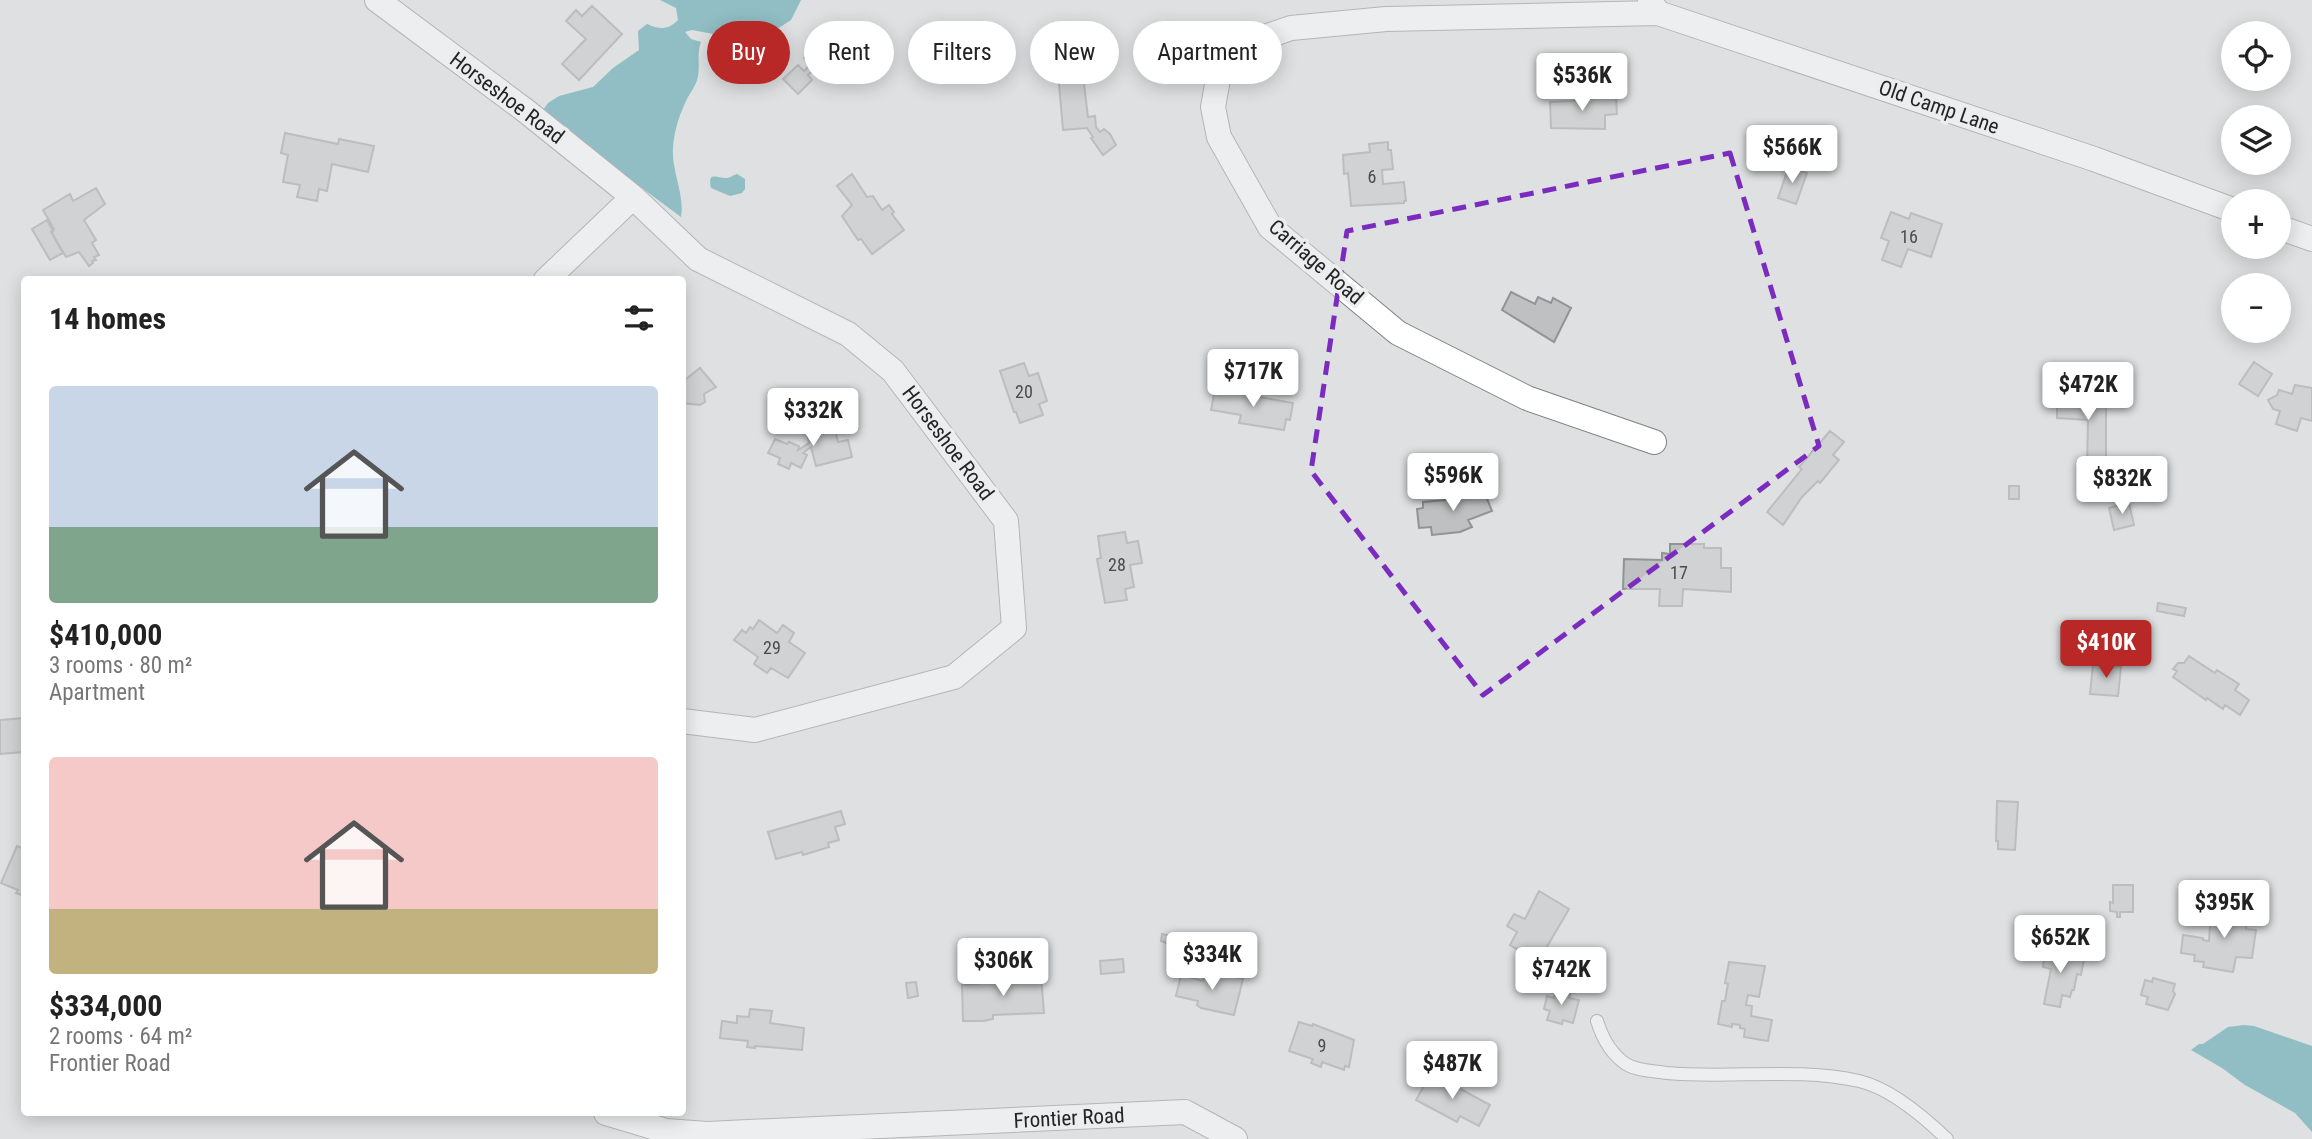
<!DOCTYPE html>
<meta charset="utf-8">
<style>
:root{--surface:#fff;--page:#f2f2f2;--text:#222;--muted:#767676;--accent:#b72827}
body{margin:0;font-family:"Roboto Condensed",sans-serif;background:var(--page);color:var(--text);height:100vh;display:flex;flex-direction:column;font-size:26px;white-space:nowrap}
*{box-sizing:border-box;margin:0}
p{font-size:23px;color:var(--muted)}
.icon{flex:none;width:38px;height:38px;fill:none;stroke:currentColor;stroke-width:2;stroke-linecap:round;stroke-linejoin:round}
.map{position:relative;flex:1;overflow:hidden}
.drawer{position:absolute;left:21px;top:276px;width:665px;height:840px;display:flex;flex-direction:column;background:var(--surface);border-radius:7px;box-shadow:0 4px 18px #0003}
.drawer>*{flex:none}
.hud{position:absolute;left:707px;top:21px;width:665px;height:63px;display:flex;gap:14px}
.tools{position:absolute;left:2221px;top:21px;display:grid;gap:14px}
.tools a{display:grid;place-items:center;width:70px;height:70px;border-radius:50%;background:var(--surface);box-shadow:0 4px 18px #0003;font-size:35px}
.price{position:absolute;translate:-50% -60px;padding:0 16px;border-radius:7px;background:#fff;color:#222;font-size:23px;line-height:46px;filter:drop-shadow(0 2px 4px #0008)}
.price::after{content:'';position:absolute;left:50%;top:42px;width:21px;height:16px;margin-left:-10px;background:inherit;clip-path:polygon(0 0,100% 0,50% 100%)}
.price.current{background:var(--accent);color:#fff}
ul{padding:0;list-style:none}
li{display:grid;align-content:center;gap:14px;height:371px;padding:0 28px}
li span{display:grid;place-items:center;height:217px;border-radius:7px;color:#555}
li>.icon{margin-inline-start:auto}
span .icon{width:126px;height:126px;fill:#fffc;stroke-width:1}
li b{font-size:30px}
h2{display:flex;justify-content:space-between;align-items:center;height:84px;padding:0 28px;font-size:30px}
.chip{padding:0 24px;border-radius:32px;background:var(--surface);box-shadow:0 4px 18px #0003;font-size:24px;line-height:63px}
.chip.current{background:var(--accent);color:#fff}
.map>svg:first-child{display:block}
.water{fill:#32949f}
.building{fill:#bec0c2;stroke:#919395;stroke-width:2}
.lines{fill:none;stroke-linecap:round;stroke-linejoin:round}
.service-casing{stroke:#808183;stroke-width:14}
.minor-casing{stroke:#808183;stroke-width:26}
.service{stroke:#fff;stroke-width:12}
.minor{stroke:#fff;stroke-width:24}
.marked{fill:none;stroke:#7b2cbf;stroke-width:5;stroke-dasharray:14 9;stroke-linejoin:round}
.labels{text-anchor:middle;stroke-width:7;stroke-linejoin:round;paint-order:stroke}
.number-label{font-size:18px;fill:#4a4b4c}
.street-label{font-size:21px;fill:#242425;stroke:#ebedef}
</style>
<div class="map">
<svg width="2312" height="1139" viewBox="0 0 2312 1139">
<rect width="100%" height="100%" fill="#dee0e2"/>
<!-- water -->
<path class="water" d="M 660,0 L 801,0 L 791,20 L 777,29 L 761,29 L 747,36 L 713,34 L 692,30 L 685,32 L 691,39 L 701,42 C 696,55 701,67 697,80 C 695,87 690,93 687,99 C 680,113 674,131 673,147 C 671,171 685,194 681,217 L 541,113 L 548,103 L 559,96 L 593,87 L 613,68 L 639,50 L 638,31 L 647,24 C 660,30 668,30 678,20 L 676,8 Z
M 737,174 L 745,179 L 745,189 L 742,193 L 730,196 L 711,188 C 707,170 718,179 727,178 C 730,178 733,175 737,174 Z
M 2244,1025 L 2254,1026 L 2312,1046 L 2312,1132 L 2295,1113 L 2245,1085 L 2222,1068 L 2191,1050 L 2199,1044 L 2203,1044 L 2228,1027 Z"/>
<!-- building -->
<path class="building" d="M 592,6 L 622,34 L 579,80 L 562,64 L 586,39 L 566,21 L 576,10 L 582,16 Z
M 829,31 L 849,51 L 827,72 L 822,67 L 817,72 L 815,69 L 808,75 L 812,80 L 798,94 L 783,79 L 798,65 L 804,71 L 810,65 L 804,58 L 809,54 L 807,52 Z
M 1078,57 L 1080,76 L 1083,76 L 1088,117 L 1095,116 L 1096,127 L 1100,132 L 1104,129 L 1110,134 L 1116,145 L 1103,155 L 1091,138 L 1093,137 L 1087,128 L 1063,130 L 1057,60 Z
M 1594,94 L 1594,97 L 1616,98 L 1617,114 L 1605,115 L 1605,129 L 1551,128 L 1550,102 L 1572,101 L 1581,99 L 1581,95 Z
M 285,133 L 338,144 L 339,139 L 374,146 L 368,172 L 332,164 L 327,191 L 319,189 L 317,201 L 297,197 L 300,185 L 283,182 L 288,155 L 281,153 Z
M 1388,142 L 1388,150 L 1391,150 L 1393,169 L 1382,170 L 1383,184 L 1404,182 L 1406,201 L 1404,201 L 1404,203 L 1351,206 L 1348,173 L 1344,174 L 1343,155 L 1370,152 L 1369,144 Z
M 1789,166 L 1807,173 L 1796,204 L 1778,198 Z
M 852,174 L 867,197 L 873,196 L 882,210 L 889,205 L 894,212 L 892,214 L 904,230 L 872,254 L 861,239 L 858,240 L 842,216 L 852,205 L 837,186 Z
M 96,188 L 105,204 L 84,220 L 96,240 L 92,243 L 99,255 L 94,257 L 96,260 L 92,261 L 93,263 L 89,266 L 79,252 L 66,257 L 52,233 L 54,229 L 43,210 L 70,194 L 73,201 Z
M 1891,212 L 1909,219 L 1911,213 L 1942,224 L 1931,257 L 1908,249 L 1901,267 L 1882,260 L 1889,241 L 1881,238 Z
M 47,220 L 53,231 L 51,232 L 63,253 L 50,260 L 32,229 Z
M 1511,292 L 1535,304 L 1538,297 L 1551,303 L 1553,298 L 1571,308 L 1554,342 L 1502,310 Z
M 2254,362 L 2272,374 L 2258,396 L 2239,384 Z
M 1024,363 L 1029,376 L 1038,373 L 1047,401 L 1039,404 L 1043,415 L 1020,423 L 1016,412 L 1014,412 L 1000,371 Z
M 700,368 L 716,387 L 704,394 L 705,402 L 700,405 L 682,403 L 682,378 L 686,379 Z
M 2295,385 L 2312,388 L 2312,421 L 2301,418 L 2297,431 L 2276,424 L 2280,411 L 2273,409 L 2268,400 L 2277,395 L 2279,390 L 2292,394 Z
M 1215,389 L 1293,403 L 1290,420 L 1286,419 L 1284,430 L 1239,423 L 1241,415 L 1211,410 Z
M 2068,394 L 2106,395 L 2106,466 L 2087,466 L 2088,420 L 2057,418 L 2057,396 L 2068,396 Z
M 833,421 L 838,442 L 848,440 L 852,457 L 816,466 L 811,447 L 803,453 L 807,455 L 801,468 L 791,463 L 789,469 L 778,464 L 780,458 L 768,453 L 775,439 L 787,444 L 789,442 L 799,446 L 798,450 L 809,443 L 806,428 Z
M 1830,431 L 1844,442 L 1833,455 L 1839,460 L 1820,483 L 1818,481 L 1802,497 L 1783,525 L 1767,512 L 1802,469 L 1799,467 Z
M 2009,486 L 2019,486 L 2019,499 L 2009,499 Z
M 1483,489 L 1492,511 L 1468,520 L 1472,527 L 1460,532 L 1432,535 L 1431,527 L 1419,528 L 1417,509 L 1423,508 L 1423,502 L 1457,499 Z
M 2129,503 L 2134,525 L 2114,530 L 2109,508 Z
M 1125,532 L 1127,543 L 1138,541 L 1142,563 L 1130,565 L 1134,587 L 1125,589 L 1127,600 L 1105,603 L 1097,559 L 1101,558 L 1098,536 Z
M 1670,544 L 1704,544 L 1704,548 L 1721,548 L 1721,568 L 1731,568 L 1731,592 L 1683,589 L 1682,606 L 1659,606 L 1660,589 L 1623,589 L 1624,559 L 1662,560 L 1662,553 L 1670,554 Z
M 2158,603 L 2186,608 L 2184,616 L 2157,611 Z
M 759,620 L 777,633 L 783,625 L 794,633 L 789,642 L 805,653 L 788,678 L 771,668 L 767,673 L 754,664 L 758,657 L 734,640 L 742,630 L 746,633 L 750,627 L 753,629 Z
M 2189,656 L 2215,673 L 2217,670 L 2239,684 L 2235,690 L 2249,700 L 2240,715 L 2225,705 L 2223,709 L 2207,698 L 2206,700 L 2173,677 L 2177,671 L 2173,669 L 2178,663 L 2184,663 Z
M 2093,665 L 2121,667 L 2118,696 L 2090,694 Z
M 24,718 L 24,752 L 0,754 L 0,720 Z
M 1997,801 L 2018,802 L 2015,850 L 1998,849 L 1998,841 L 1996,841 Z
M 841,811 L 845,824 L 835,827 L 839,840 L 828,843 L 829,847 L 803,855 L 802,852 L 776,859 L 768,832 Z
M 17,846 L 24,849 L 24,896 L 16,893 L 18,890 L 1,883 Z
M 2113,885 L 2133,885 L 2133,912 L 2120,912 L 2120,917 L 2117,917 L 2117,912 L 2110,911 L 2110,902 L 2113,903 Z
M 1539,891 L 1569,909 L 1538,962 L 1528,956 L 1530,951 L 1524,948 L 1522,952 L 1510,945 L 1517,932 L 1507,926 L 1514,914 L 1525,919 Z
M 2230,901 L 2249,904 L 2246,929 L 2256,930 L 2252,958 L 2236,957 L 2233,972 L 2203,967 L 2204,962 L 2194,961 L 2195,955 L 2181,953 L 2183,935 L 2203,938 L 2203,940 L 2209,941 L 2211,912 L 2228,914 Z
M 1162,934 L 1176,937 L 1174,946 L 1161,941 Z
M 2037,950 L 2084,959 L 2081,975 L 2077,974 L 2074,990 L 2072,990 L 2070,997 L 2062,995 L 2060,1007 L 2044,1004 L 2051,969 L 2043,967 L 2044,960 L 2035,958 Z
M 1123,959 L 1124,972 L 1101,974 L 1100,961 Z
M 1729,962 L 1765,966 L 1759,997 L 1748,995 L 1746,1005 L 1752,1006 L 1751,1016 L 1772,1020 L 1768,1041 L 1744,1037 L 1745,1029 L 1740,1028 L 1740,1025 L 1732,1024 L 1732,1027 L 1718,1024 L 1722,1001 L 1725,1001 L 1728,984 L 1725,983 Z
M 1206,970 L 1243,979 L 1234,1015 L 1201,1008 L 1197,1005 L 1198,1001 L 1176,996 L 1181,975 L 1203,981 Z
M 1016,974 L 1016,977 L 1041,975 L 1044,1013 L 993,1015 L 993,1019 L 983,1021 L 963,1021 L 962,985 L 998,982 L 997,976 Z
M 2153,978 L 2175,984 L 2173,991 L 2175,994 L 2168,1010 L 2146,1004 L 2148,997 L 2141,995 L 2145,980 L 2152,982 Z
M 916,982 L 918,996 L 908,998 L 906,983 Z
M 1557,986 L 1571,991 L 1569,998 L 1579,1000 L 1573,1023 L 1563,1020 L 1562,1024 L 1547,1020 L 1550,1011 L 1544,1009 L 1547,996 L 1554,998 Z
M 750,1009 L 772,1011 L 770,1023 L 804,1028 L 802,1050 L 755,1046 L 755,1048 L 747,1047 L 748,1041 L 720,1038 L 722,1021 L 737,1023 L 737,1016 L 749,1017 Z
M 1299,1022 L 1312,1026 L 1313,1024 L 1354,1040 L 1349,1067 L 1345,1066 L 1344,1070 L 1322,1062 L 1321,1067 L 1311,1063 L 1313,1059 L 1289,1051 Z
M 1431,1073 L 1490,1105 L 1479,1126 L 1460,1116 L 1457,1122 L 1416,1100 Z"/>
<g class="lines">
<!-- service casing -->
<g class="service-casing">
<path id="service" d="M 1597,1021 C 1602,1037 1611,1054 1626,1064 C 1637,1071 1654,1071 1667,1073 C 1731,1079 1796,1067 1859,1081 C 1890,1088 1924,1117 1947,1139"/>
</g>
<!-- minor casing -->
<g class="minor-casing">
<path id="minor" d="M 377,0 L 526,111 L 633,197 L 698,259 L 848,334 L 893,371 L 1006,521 L 1014,628 L 954,677 L 755,730 L 682,721
M 1650,1 L 1658,13 L 2094,159 L 2233,210
M 2278,227 L 2312,239
M 546,280 L 633,197
M 1654,442 L 1527,398 L 1398,333 L 1270,227 L 1219,137 L 1213,107 L 1220,68 L 1259,39 L 1291,28 L 1386,19 L 1658,13
M 606,1113 L 666,1131 L 707,1134 L 1185,1112 L 1235,1139"/>
</g>
<!-- service -->
<use href="#service" class="service"/>
<!-- minor -->
<use href="#minor" class="minor"/>
</g>
<!-- marked area -->
<path d="M0 0H2312V1139H0ZM 1730,153 L 1819,446 L 1483,695 L 1311,471 L 1347,231 Z" fill="#dee0e2" fill-opacity=".55" fill-rule="evenodd"/>
<path class="marked" d="M 1730,153 L 1819,446 L 1483,695 L 1311,471 L 1347,231 Z"/>
<g class="labels">
<!-- number labels -->
<g class="number-label">
<text x="1372" y="183">6</text>
<text x="1909" y="243">16</text>
<text x="1024" y="398">20</text>
<text x="1117" y="571">28</text>
<text x="1679" y="579">17</text>
<text x="772" y="654">29</text>
<text x="1322" y="1052">9</text>
</g>
<!-- street labels -->
<g class="street-label">
<text transform="translate(507 98) rotate(37)" y="7">Horseshoe Road</text>
<text transform="translate(1939 107) rotate(19)" y="7">Old Camp Lane</text>
<text transform="translate(1316 262) rotate(41)" y="7">Carriage Road</text>
<text transform="translate(948 443) rotate(53)" y="7">Horseshoe Road</text>
<text transform="translate(1069 1118) rotate(-3)" y="7">Frontier Road</text>
</g>
</g>
</svg>
<div class="tools">
<a><svg class="icon" aria-label="locate" viewBox="0 0 24 24"><circle cx="12" cy="12" r="6"/><path d="M12 2v4M12 18v4M2 12h4M18 12h4"/></svg></a>
<a><svg class="icon" aria-label="layers" viewBox="0 0 24 24"><path d="M12 4l9 5-9 5-9-5zM3 14l9 5 9-5"/></svg></a>
<a>+</a>
<a>−</a>
</div>
<b class="price" style="left:1582px;top:113px">$536K</b>
<b class="price" style="left:1792px;top:185px">$566K</b>
<b class="price" style="left:1253px;top:409px">$717K</b>
<b class="price" style="left:2088px;top:422px">$472K</b>
<b class="price" style="left:813px;top:448px">$332K</b>
<b class="price" style="left:1453px;top:513px">$596K</b>
<b class="price" style="left:2122px;top:516px">$832K</b>
<b class="price current" style="left:2106px;top:680px">$410K</b>
<b class="price" style="left:2224px;top:940px">$395K</b>
<b class="price" style="left:2060px;top:975px">$652K</b>
<b class="price" style="left:1212px;top:992px">$334K</b>
<b class="price" style="left:1003px;top:998px">$306K</b>
<b class="price" style="left:1561px;top:1007px">$742K</b>
<b class="price" style="left:1452px;top:1101px">$487K</b>
<div class="hud">
<a class="chip current">Buy</a>
<a class="chip">Rent</a>
<a class="chip">Filters</a>
<a class="chip">New</a>
<a class="chip">Apartment</a>
</div>
<section class="drawer">
<h2>14 homes<svg class="icon" aria-label="filters" viewBox="0 0 24 24"><path d="M4 7h16M4 17h16"/><circle cx="9" cy="7" r="2"/><circle cx="15" cy="17" r="2"/></svg></h2>
<ul>
<li><span style="background:linear-gradient(#c9d6e8 65%,#7fa58c 0)"><svg class="icon" aria-label="home" viewBox="0 0 24 24"><path d="M3 11l9-7 9 7M6 9v11h12V9"/></svg></span><div><b>$410,000</b><p>3 rooms · 80 m²</p><p>Apartment</p></div></li>
<li><span style="background:linear-gradient(#f6c9c9 70%,#c2b280 0)"><svg class="icon" aria-label="home" viewBox="0 0 24 24"><path d="M3 11l9-7 9 7M6 9v11h12V9"/></svg></span><div><b>$334,000</b><p>2 rooms · 64 m²</p><p>Frontier Road</p></div></li>
</ul>
</section>
</div>
